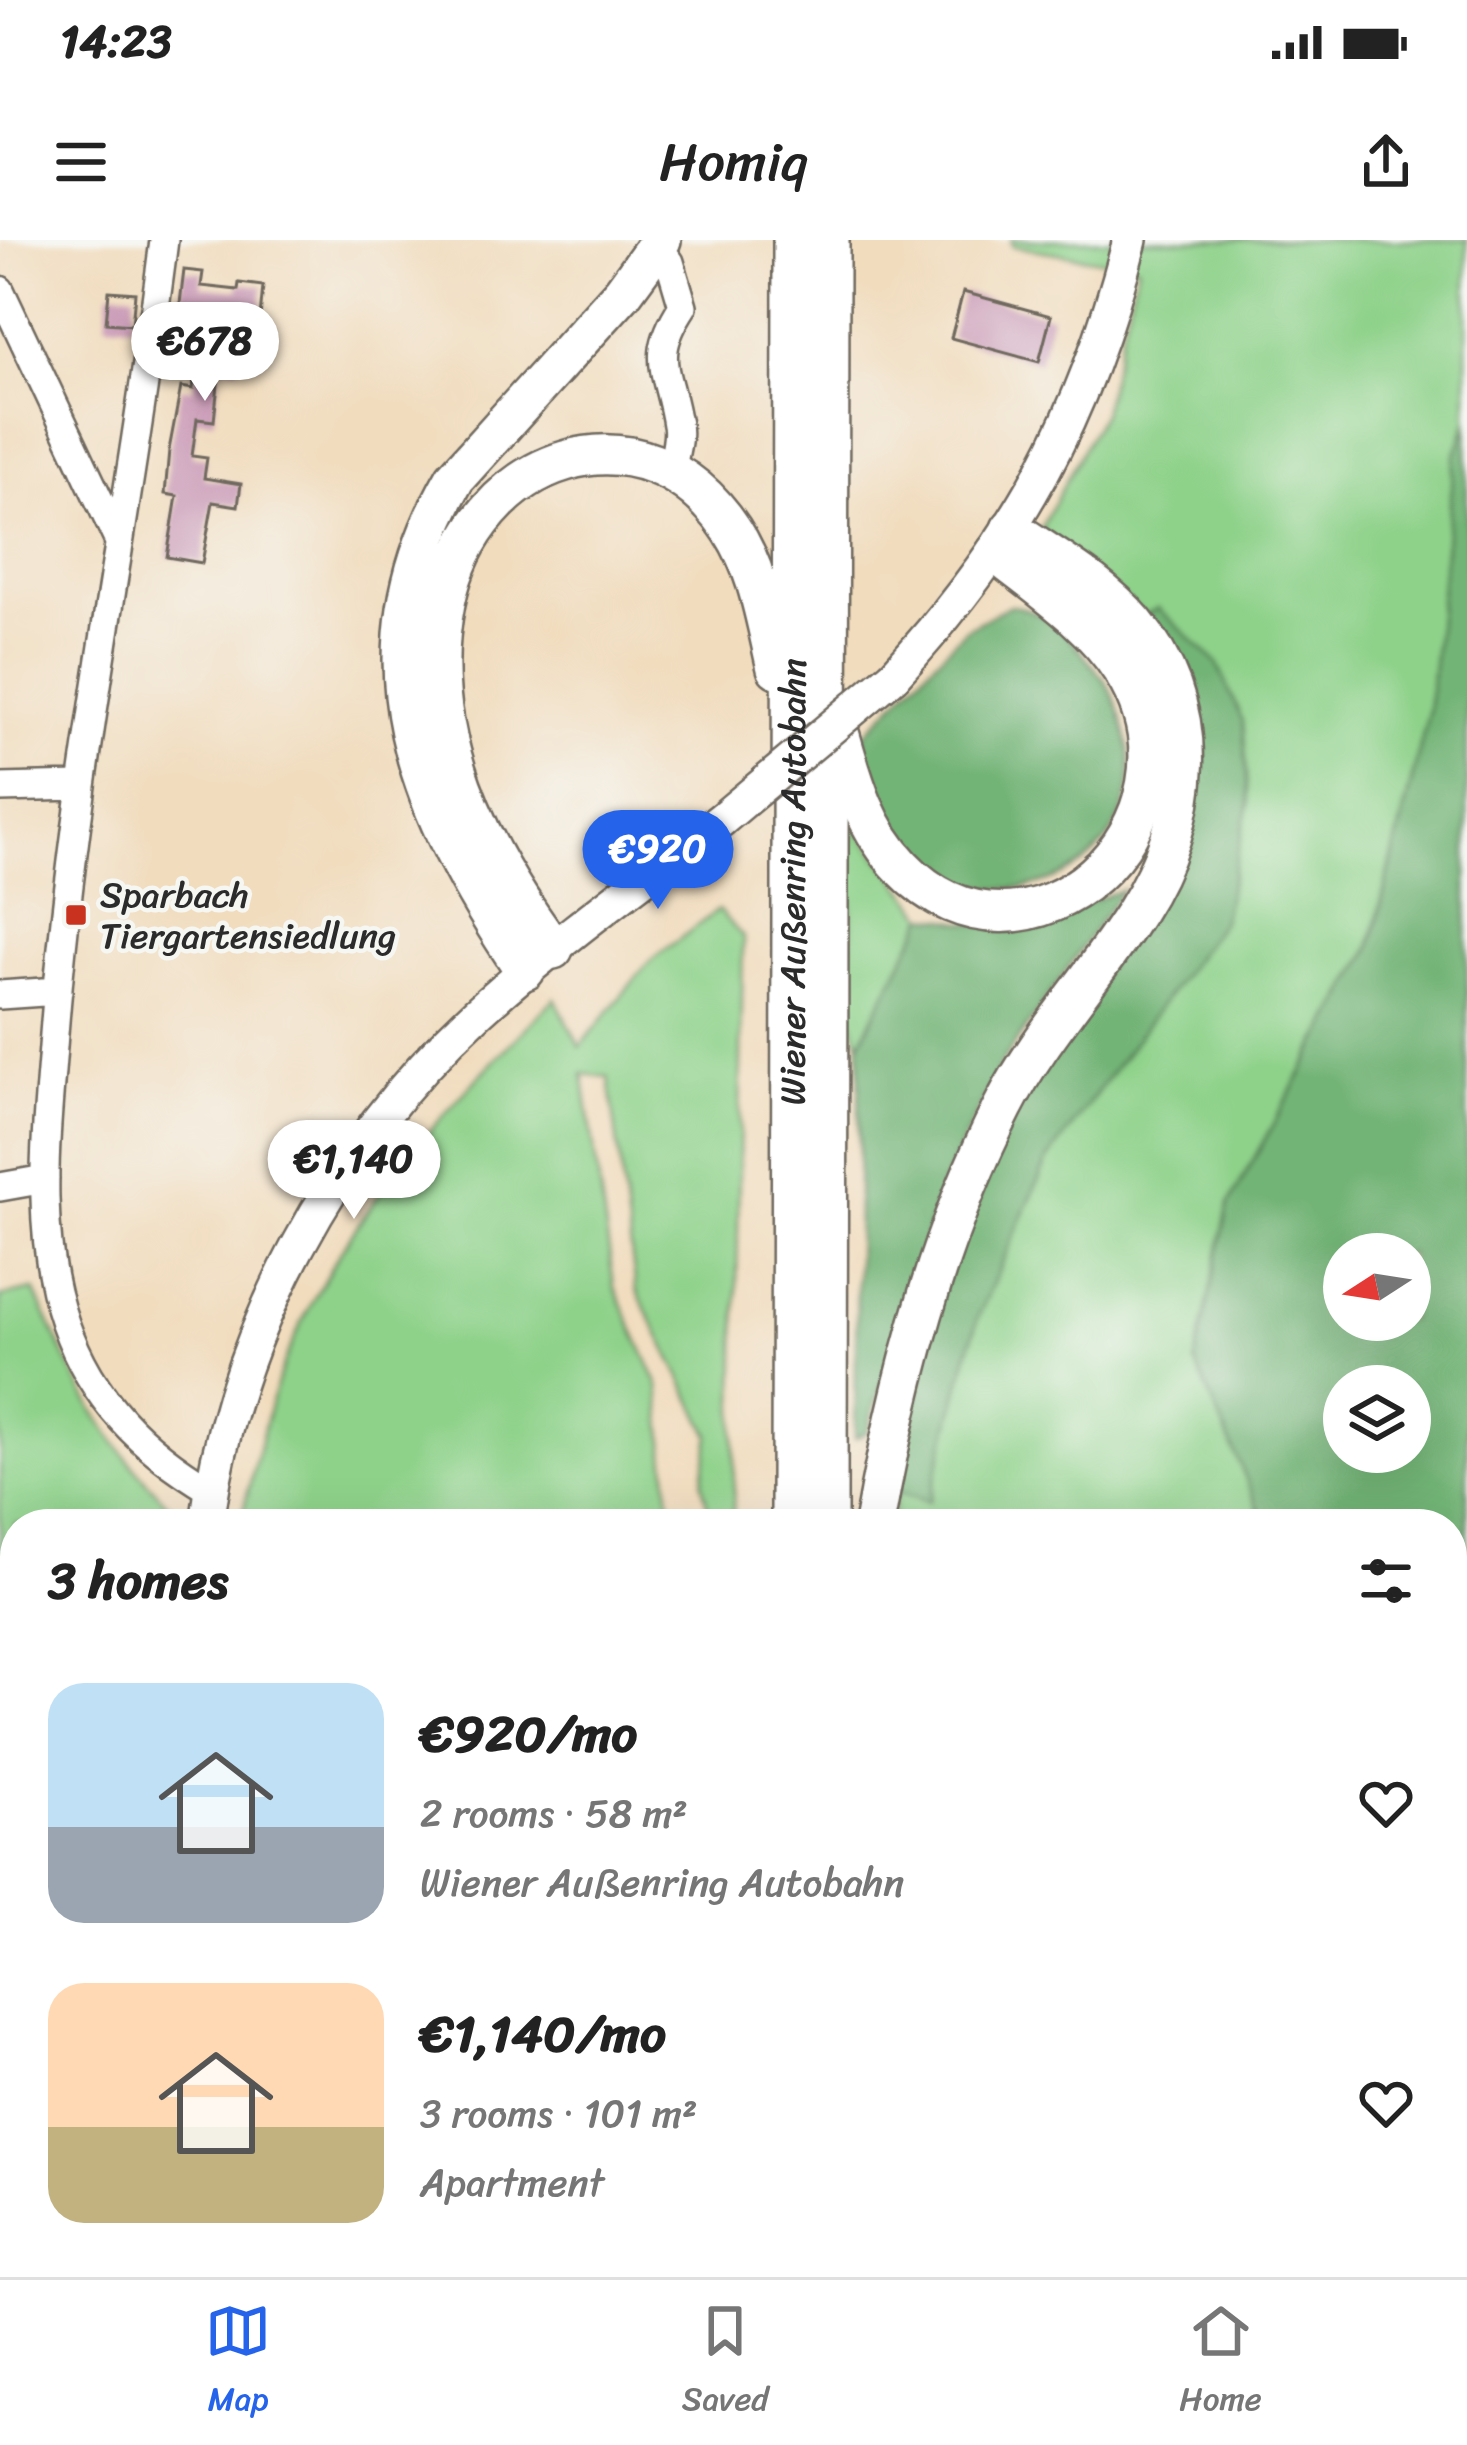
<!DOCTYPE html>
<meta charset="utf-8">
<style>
:root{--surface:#fff;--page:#f6f6f6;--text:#222;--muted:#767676;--line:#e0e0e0;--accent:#2563eb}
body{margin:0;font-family:Sriracha,sans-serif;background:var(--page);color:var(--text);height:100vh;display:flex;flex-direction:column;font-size:45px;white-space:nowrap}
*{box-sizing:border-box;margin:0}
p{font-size:39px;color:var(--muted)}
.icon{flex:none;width:66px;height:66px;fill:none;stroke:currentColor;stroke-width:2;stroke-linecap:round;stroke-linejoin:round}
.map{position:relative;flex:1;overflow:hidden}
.details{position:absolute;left:0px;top:1269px;width:1467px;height:768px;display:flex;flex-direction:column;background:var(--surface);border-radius:48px 48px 0 0;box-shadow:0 12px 48px #0002}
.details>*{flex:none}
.needle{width:78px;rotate:258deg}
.buttons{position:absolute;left:1323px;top:993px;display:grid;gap:24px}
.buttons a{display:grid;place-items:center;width:108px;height:108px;border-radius:50%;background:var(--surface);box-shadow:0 12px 48px #0002;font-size:60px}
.price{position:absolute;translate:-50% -102px;padding:0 27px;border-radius:42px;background:#fff;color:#222;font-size:39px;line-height:78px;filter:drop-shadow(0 3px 6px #0008)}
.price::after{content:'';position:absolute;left:50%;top:72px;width:36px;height:27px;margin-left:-18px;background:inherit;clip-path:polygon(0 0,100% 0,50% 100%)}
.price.current{background:var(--accent);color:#fff}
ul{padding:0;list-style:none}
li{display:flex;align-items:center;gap:36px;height:300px;padding:0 48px}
li span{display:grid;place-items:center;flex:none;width:336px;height:240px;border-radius:36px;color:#555}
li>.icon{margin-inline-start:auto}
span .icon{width:144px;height:144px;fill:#fffc;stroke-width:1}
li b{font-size:51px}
h2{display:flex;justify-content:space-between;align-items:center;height:144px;padding:0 48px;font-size:51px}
.status{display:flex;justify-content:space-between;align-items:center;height:84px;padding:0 60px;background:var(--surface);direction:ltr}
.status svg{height:33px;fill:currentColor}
header{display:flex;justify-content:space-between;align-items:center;height:156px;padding:0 48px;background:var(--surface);font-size:54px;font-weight:600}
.dock{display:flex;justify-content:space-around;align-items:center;height:168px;border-top:3px solid var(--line);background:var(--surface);font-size:33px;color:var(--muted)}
.dock a{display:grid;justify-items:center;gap:6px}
.dock .current{color:var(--accent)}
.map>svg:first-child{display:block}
.green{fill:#8ed28a;stroke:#5c7e5a;stroke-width:3}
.forest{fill:#72b476;stroke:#4e7050;stroke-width:3;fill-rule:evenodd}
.building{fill:#c998b5}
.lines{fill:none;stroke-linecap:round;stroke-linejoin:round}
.minor-casing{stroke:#70695e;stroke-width:32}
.major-casing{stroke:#70695e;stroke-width:38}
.highway-casing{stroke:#70695e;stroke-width:44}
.minor{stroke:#fff;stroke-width:27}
.major{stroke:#fff;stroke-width:33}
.highway{stroke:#fff;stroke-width:39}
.major-bridge-casing{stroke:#70695e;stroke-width:38;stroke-linecap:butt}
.major-bridge{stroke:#fff;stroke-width:33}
.poi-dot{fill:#c8321e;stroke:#f6f6f2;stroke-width:4.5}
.labels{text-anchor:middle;stroke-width:9;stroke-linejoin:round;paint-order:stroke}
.street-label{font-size:36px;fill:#2b2b2b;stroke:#f6f6f2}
.poi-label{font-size:36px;fill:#2b2b2b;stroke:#f6f6f2;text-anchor:start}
</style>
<div class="status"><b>14:23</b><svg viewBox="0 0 49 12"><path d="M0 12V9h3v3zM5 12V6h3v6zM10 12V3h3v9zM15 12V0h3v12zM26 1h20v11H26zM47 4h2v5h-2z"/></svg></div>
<header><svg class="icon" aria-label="menu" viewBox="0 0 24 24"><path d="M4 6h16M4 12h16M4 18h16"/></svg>Homiq<svg class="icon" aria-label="share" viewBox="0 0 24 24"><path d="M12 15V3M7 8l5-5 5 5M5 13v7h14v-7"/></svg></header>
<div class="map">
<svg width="1467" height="2037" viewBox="0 0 1467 2037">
<rect width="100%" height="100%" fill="#f6f6f2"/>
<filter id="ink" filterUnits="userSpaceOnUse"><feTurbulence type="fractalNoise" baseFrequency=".00833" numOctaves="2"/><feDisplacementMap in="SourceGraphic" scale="24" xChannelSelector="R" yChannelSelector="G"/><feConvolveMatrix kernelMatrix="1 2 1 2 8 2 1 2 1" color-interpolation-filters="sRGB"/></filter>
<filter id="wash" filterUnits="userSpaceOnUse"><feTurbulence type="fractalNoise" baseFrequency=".004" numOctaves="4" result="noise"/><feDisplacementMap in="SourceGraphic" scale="48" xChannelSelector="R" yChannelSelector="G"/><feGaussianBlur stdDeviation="2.7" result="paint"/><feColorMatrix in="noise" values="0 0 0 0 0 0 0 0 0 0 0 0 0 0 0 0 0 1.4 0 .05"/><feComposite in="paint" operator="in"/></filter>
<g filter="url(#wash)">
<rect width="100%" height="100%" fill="#f1dcbd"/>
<!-- green -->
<path class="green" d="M 1011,0 L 1467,0 L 1467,183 L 1455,217 L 1428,474 L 1370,708 L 1229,964 L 1195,1122 L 1266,1284 L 891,1284 L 896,1252 L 929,1261 L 977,1079 L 1047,921 L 1222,681 L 1145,375 L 1041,288 L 1102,173 L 1138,26 L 1012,6 Z
M 851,582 L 926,676 L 860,803 L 851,777 Z
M 718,670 L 743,697 L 733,1284 L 723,1284 L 709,1272 L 702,1243 L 710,1195 L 636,1049 L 609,837 L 583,834 L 614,1046 L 659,1146 L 670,1265 L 679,1284 L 239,1284 C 256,1229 265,1168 287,1116 C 347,970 447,868 555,758 L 580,807 L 649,722 Z
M 34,1050 C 82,1153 103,1204 188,1284 L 15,1284 L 15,1477 L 0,1480 L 0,1057 Z
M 1452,1495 L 1467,1498 L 1467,2037 L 1442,2037 L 1437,2022 L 1452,2022 Z
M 15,1746 L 15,2022 L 298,2022 L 301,2037 L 0,2037 L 0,1750 Z
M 324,2022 L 779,2022 L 784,2037 L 326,2037 Z
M 980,2022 L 1232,2022 L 1234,2037 L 984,2037 Z"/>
<!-- forest -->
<path class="forest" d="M 1467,183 L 1467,1498 L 1452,1495 L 1452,1284 L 1266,1284 L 1195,1122 L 1229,964 L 1371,708 L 1428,474 L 1455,217 ZM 1344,1014 L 1410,1014 L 1410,1080 L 1344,1080 ZM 1344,1146 L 1410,1146 L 1410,1212 L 1344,1212 Z
M 1010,365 C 1060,376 1062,391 1095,428 C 1111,446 1116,461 1123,484 C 1175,651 931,722 872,549 C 867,533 867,512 864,495 L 965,390 Z
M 1158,368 L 1217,423 L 1243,482 L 1249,563 L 1222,681 L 1047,921 L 977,1079 L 929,1262 L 896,1252 L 940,1052 L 1020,855 L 1163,645 L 1145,375 Z
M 1122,650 L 1001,824 L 942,945 L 867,1192 L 855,1198 L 860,803 L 926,676 L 1012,690 Z
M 15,1647 L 15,1746 L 0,1750 L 0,1650 Z
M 904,2022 L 980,2022 L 984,2037 L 907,2037 Z
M 1232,2022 L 1437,2022 L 1442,2037 L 1234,2037 Z"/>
<g id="blocks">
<!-- building -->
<path class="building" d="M 184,30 L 203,32 L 201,46 L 238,50 L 239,43 L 263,46 L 258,99 L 246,97 L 238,128 L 220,126 L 214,181 L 197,179 L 192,216 L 207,218 L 204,238 L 241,244 L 238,266 L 213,262 L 202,323 L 167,317 L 177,256 L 165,254 L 169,210 L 181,147 L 193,149 L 199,92 L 177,89 Z
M 109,51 L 135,53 L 132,85 L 106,83 Z
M 963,52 L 1051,76 L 1039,122 L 951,98 Z
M 15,1591 L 15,1619 L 0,1622 L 0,1594 Z"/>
</g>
</g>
<g filter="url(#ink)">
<use href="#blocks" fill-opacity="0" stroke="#70695e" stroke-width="3"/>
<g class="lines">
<!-- minor casing -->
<g class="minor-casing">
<path id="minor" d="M 164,0 C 131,265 75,527 54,794 C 47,888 33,991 65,1083 C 92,1160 142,1209 211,1250
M 657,6 L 670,22 L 683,66 C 648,119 669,131 677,185 C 680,199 673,218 671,233
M 0,50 L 119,302
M 0,548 L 80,546
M 0,755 L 58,751
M 0,947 L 45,939
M 0,1509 L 15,1505"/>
</g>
<!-- major casing -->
<g class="major-casing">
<path id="major" d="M 894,435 C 1019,298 1084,180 1130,0
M 207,1284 C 231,1094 336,903 476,774 C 553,704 638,643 721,580
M 313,2022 L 316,2037"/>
</g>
<!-- highway casing -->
<g class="highway-casing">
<g id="highway">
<path d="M 840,496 C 853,543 867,591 902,627 C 1026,757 1219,583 1123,431 C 1092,382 1040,348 996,313"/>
<path d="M 553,709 C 479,609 419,492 445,363 C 474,216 642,155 732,290 C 759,331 766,382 777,428"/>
<path d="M 525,730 C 418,571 351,419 455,238 L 623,52 L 661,0"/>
<path id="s1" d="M 791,1284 L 793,0"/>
<path d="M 827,1284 L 829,0"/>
<path d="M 874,1284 C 899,1142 937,996 1003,867 C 1039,796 1094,738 1136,671 C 1193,581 1206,470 1134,383 C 1101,344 1053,318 1011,289"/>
<path d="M 834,2022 L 837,2037"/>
<path d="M 875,2022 L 878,2037"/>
</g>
</g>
<!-- minor -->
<use href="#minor" class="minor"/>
<!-- major -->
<use href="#major" class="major"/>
<!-- highway -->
<use href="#highway" class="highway"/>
<!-- major-bridge casing -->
<g class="major-bridge-casing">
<path id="major-bridge" d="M 721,580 L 894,435"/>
</g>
<!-- major-bridge -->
<use href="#major-bridge" class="major-bridge"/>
</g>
</g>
<!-- markers -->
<rect class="poi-dot" x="64" y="663" width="24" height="24" rx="6"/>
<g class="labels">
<!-- street labels -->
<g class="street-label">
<text dy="13" stroke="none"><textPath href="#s1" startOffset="642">Wiener Außenring Autobahn</textPath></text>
</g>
<!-- poi labels -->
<g class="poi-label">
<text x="100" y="667">Sparbach<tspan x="100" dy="41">Tiergartensiedlung</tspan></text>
</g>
</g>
</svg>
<div class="buttons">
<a><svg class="needle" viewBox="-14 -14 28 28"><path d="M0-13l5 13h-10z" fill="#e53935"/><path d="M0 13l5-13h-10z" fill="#767676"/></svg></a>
<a><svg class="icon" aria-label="layers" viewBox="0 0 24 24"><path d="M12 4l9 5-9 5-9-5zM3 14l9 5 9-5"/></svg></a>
</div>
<b class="price" style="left:205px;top:164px">€678</b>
<b class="price current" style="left:658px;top:672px">€920</b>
<b class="price" style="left:354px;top:982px">€1,140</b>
<section class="details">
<h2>3 homes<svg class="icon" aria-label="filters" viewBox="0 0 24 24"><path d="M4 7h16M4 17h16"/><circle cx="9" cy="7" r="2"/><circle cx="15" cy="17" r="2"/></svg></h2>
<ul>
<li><span style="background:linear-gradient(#bfe0f5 60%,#9aa5b1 0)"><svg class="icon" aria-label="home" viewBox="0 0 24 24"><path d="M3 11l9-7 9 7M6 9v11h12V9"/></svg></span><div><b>€920/mo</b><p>2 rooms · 58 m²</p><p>Wiener Außenring Autobahn</p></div><svg class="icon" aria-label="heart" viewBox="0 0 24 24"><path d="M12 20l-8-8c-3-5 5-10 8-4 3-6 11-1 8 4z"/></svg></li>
<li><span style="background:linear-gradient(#ffd9b3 60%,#c2b280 0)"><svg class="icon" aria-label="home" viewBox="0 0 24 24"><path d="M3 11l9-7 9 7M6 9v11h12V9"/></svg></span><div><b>€1,140/mo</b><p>3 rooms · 101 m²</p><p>Apartment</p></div><svg class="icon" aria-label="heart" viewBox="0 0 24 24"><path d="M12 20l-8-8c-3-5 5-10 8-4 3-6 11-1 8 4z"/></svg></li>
</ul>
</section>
</div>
<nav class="dock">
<a class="current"><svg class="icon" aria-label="map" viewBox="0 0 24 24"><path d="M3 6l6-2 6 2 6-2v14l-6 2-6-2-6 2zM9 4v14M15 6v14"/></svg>Map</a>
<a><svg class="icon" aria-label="saved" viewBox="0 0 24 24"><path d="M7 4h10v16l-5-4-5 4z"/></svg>Saved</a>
<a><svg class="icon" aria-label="home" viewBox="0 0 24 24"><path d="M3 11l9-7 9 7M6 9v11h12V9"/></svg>Home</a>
</nav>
